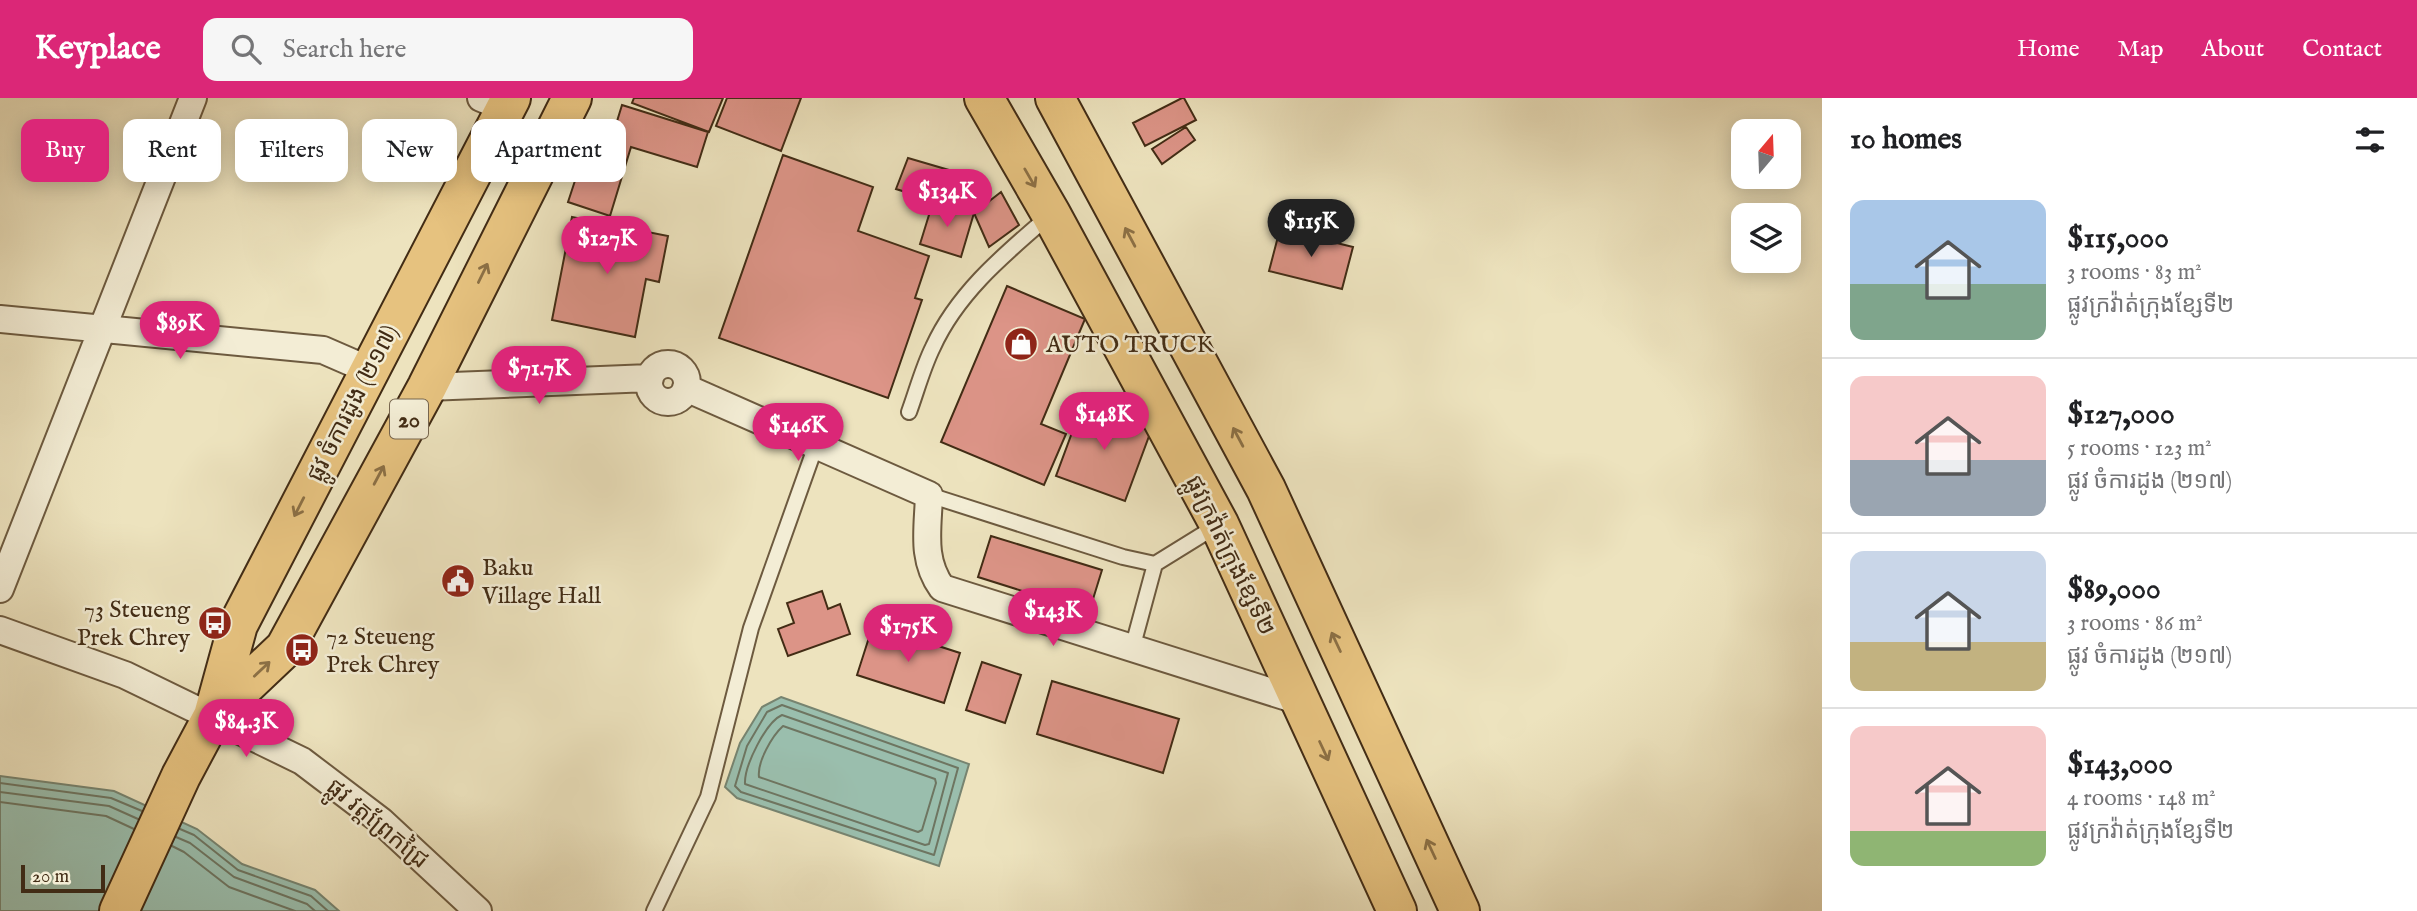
<!DOCTYPE html>
<meta charset="utf-8">
<style>
:root{--surface:#fff;--page:#f6f6f6;--text:#202124;--muted:#757577;--line:#e0e0e0;--accent:#db2777}
body{margin:0;font-family:"IM FELL English","Noto Sans Khmer",serif;background:var(--page);color:var(--text);height:100vh;display:flex;flex-direction:column;font-size:26px;white-space:nowrap}
*{box-sizing:border-box;margin:0}
p{font-size:23px;color:var(--muted)}
.icon{flex:none;width:38px;height:38px;fill:none;stroke:currentColor;stroke-width:2;stroke-linecap:round;stroke-linejoin:round}
.map{position:relative;flex:1;overflow:hidden}
.sheet{display:flex;flex-direction:column;background:var(--surface);width:595px}
.sheet>*{flex:none}
.guide{position:absolute;left:21px;top:21px;width:665px;height:63px;display:flex;gap:14px}
.needle{width:46px;rotate:19deg}
.fabs{position:absolute;left:1731px;top:21px;display:grid;gap:14px}
.fabs a{display:grid;place-items:center;width:70px;height:70px;border-radius:14px;background:var(--surface);box-shadow:0 4px 18px #0003;font-size:35px}
.scale{position:absolute;left:21px;bottom:18px;width:84px;box-sizing:border-box;padding-left:7px;border:4px solid #422c15;border-top:0;font-size:19px;line-height:24px;white-space:nowrap;color:#422c15;-webkit-text-stroke:5px #f3edd5;paint-order:stroke}
.price{position:absolute;translate:-50% -60px;padding:0 16px;border-radius:24px;background:var(--accent);color:#fff;font-size:23px;line-height:46px;filter:drop-shadow(0 2px 4px #0008)}
.price::after{content:'';position:absolute;left:50%;top:42px;width:21px;height:16px;margin-left:-10px;background:inherit;clip-path:polygon(0 0,100% 0,50% 100%)}
.price.on{background:#222;color:#fff}
ul{padding:0;list-style:none}
li{display:flex;align-items:center;gap:21px;height:175px;padding:0 28px}
li+li{border-top:2px solid var(--line)}
li span{display:grid;place-items:center;flex:none;width:196px;height:140px;border-radius:14px;color:#555}
li>.icon{margin-inline-start:auto}
span .icon{width:84px;height:84px;fill:#fffc;stroke-width:1}
li b{font-size:30px}
h2{display:flex;justify-content:space-between;align-items:center;height:84px;padding:0 28px;font-size:30px}
.chip{padding:0 24px;border-radius:14px;background:var(--surface);box-shadow:0 4px 18px #0003;font-size:24px;line-height:63px}
.chip.on{background:var(--accent);color:#fff}
header{display:flex;align-items:center;gap:42px;box-sizing:border-box;height:98px;padding:0 35px;background:var(--accent);color:#fff}
header strong{font-size:33px}
nav{display:flex;gap:38px;margin-inline-start:auto;font-size:24px}
.search{width:490px;height:63px;background:var(--page);display:flex;align-items:center;gap:18px;box-sizing:border-box;padding:0 24px;border-radius:14px;color:var(--muted);font-size:26px}
main{display:flex;flex:1;min-height:0}
.map>svg:first-child{display:block}
.water{fill:#9abead;stroke:#778470;stroke-width:2}
.lines{fill:none;stroke-linecap:round;stroke-linejoin:round}
.shore{stroke:#6e7561;stroke-width:2}
.building{fill:#dc9487;stroke:#422c15;stroke-width:2}
.service-casing{stroke:#6d5a3f;stroke-width:18}
.minor-casing{stroke:#6d5a3f;stroke-width:30}
.primary-casing{stroke:#422c15;stroke-width:42}
.service{stroke:#f3edd5;stroke-width:14}
.minor{stroke:#f3edd5;stroke-width:26}
.primary{stroke:#e6c27f;stroke-width:38}
.oneway{stroke:#8c7045}
.labels{text-anchor:middle;stroke-width:5;stroke-linejoin:round;paint-order:stroke}
.shield{fill:#f3edd5;stroke:#77664f;stroke-width:2}
.shield-label{font-size:23px;font-weight:bold;fill:#422c15}
.poi-label{font-size:24px;fill:#422c15;stroke:#f3edd5;text-anchor:start}
.street-label{font-size:24px;fill:#422c15;stroke:#f3edd5}
</style>
<header>
<strong>Keyplace</strong>
<div class="search"><svg class="icon" aria-label="search" viewBox="0 0 24 24"><circle cx="10" cy="10" r="6"/><path d="M15 15l6 6"/></svg>Search here</div>
<nav><a>Home</a><a>Map</a><a>About</a><a>Contact</a></nav>
</header>
<main>
<div class="map">
<svg width="1822" height="813" viewBox="0 0 1822 813">
<rect width="100%" height="100%" fill="#ede3be"/>
<filter id="stains"><feTurbulence type="fractalNoise" baseFrequency=".00286" numOctaves="4"/><feColorMatrix values="0 0 0 0 .2 0 0 0 0 .09 0 0 0 0 .02 0 0 0 .5 -.17"/></filter>
<radialGradient id="worn" r=".72"><stop offset=".6" stop-color="#630" stop-opacity="0"/><stop offset="1" stop-color="#630" stop-opacity=".3"/></radialGradient>
<!-- water -->
<path class="water" d="M 781,599 L 969,666 L 939,768 L 737,700 L 725,689 L 740,645 L 762,609 Z
M 0,678 L 114,693 L 197,731 L 242,766 L 315,792 L 339,813 L 0,813 Z"/>
<g class="lines">
<!-- shore -->
<path class="shore" d="M 782,607 L 958,670 L 934,757 L 741,694 L 735,688 L 747,648 L 767,614 Z
M 782,617 L 948,675 L 929,746 L 925,747 L 745,686 C 744,668 766,624 782,617 Z
M 783,628 L 935,681 L 936,685 L 922,732 L 918,734 L 759,679 C 757,664 772,638 783,628 Z
M 0,685 L 111,700 L 142,713
M 0,694 L 109,708 L 138,721
M 0,704 L 106,718 L 134,731
M 180,731 L 194,737 L 238,772 L 311,798 L 328,813
M 176,739 L 190,745 L 234,779 L 307,806 L 315,813
M 172,748 L 184,754 L 229,789 L 295,813"/>
</g>
<!-- building -->
<path class="building" d="M 634,0 L 723,0 L 709,34 L 632,5 Z
M 727,0 L 801,0 L 781,53 L 716,28 Z
M 1182,0 L 1184,0 L 1196,22 L 1145,48 L 1133,25 Z
M 622,7 L 708,34 L 697,69 L 631,49 L 610,118 L 568,104 L 589,40 L 610,46 Z
M 1186,29 L 1195,42 L 1162,66 L 1152,51 Z
M 783,57 L 873,89 L 858,133 L 929,158 L 915,200 L 922,202 L 888,300 L 719,240 Z
M 908,60 L 983,82 L 970,114 L 896,91 Z
M 1001,94 L 1019,127 L 989,149 L 974,115 Z
M 933,104 L 974,115 L 961,159 L 920,146 Z
M 572,119 L 668,138 L 659,184 L 646,181 L 635,239 L 552,222 Z
M 1280,131 L 1353,149 L 1342,191 L 1269,173 Z
M 1007,188 L 1085,221 L 1041,326 L 1066,336 L 1044,387 L 941,344 Z
M 1083,305 L 1152,330 L 1125,403 L 1056,378 Z
M 991,438 L 1102,472 L 1089,514 L 978,479 Z
M 822,493 L 828,511 L 840,506 L 850,536 L 788,558 L 778,531 L 794,525 L 787,505 Z
M 873,527 L 960,555 L 944,605 L 857,577 Z
M 982,564 L 1021,577 L 1005,625 L 966,612 Z
M 1052,583 L 1179,621 L 1163,675 L 1037,636 Z"/>
<g class="lines">
<!-- service casing -->
<g class="service-casing">
<path id="service" d="M 909,314 C 917,292 923,269 933,249 C 958,194 1006,155 1050,117
M 929,397 L 1123,459 L 1155,466 L 1218,427
M 1132,551 L 1155,466
M 654,813 L 708,699 L 751,530 L 816,347"/>
</g>
<!-- minor casing -->
<g class="minor-casing">
<path id="minor" d="M 481,0 L 505,10
M 0,221 L 323,252 L 369,272
M649 285a19 19 0 1 1 38 0a19 19 0 1 1-38 0Z
M 427,289 L 650,280
M 686,290 L 929,397 C 928,431 921,461 942,490 L 1300,603
M 0,491 L 193,0
M 0,532 L 125,577 L 302,663 L 381,723 L 478,813"/>
</g>
<!-- primary casing -->
<g class="primary-casing">
<path id="primary" d="M 984,0 L 1051,116 L 1219,426 L 1397,813
M 1055,0 L 1266,391 L 1460,813
M 213,618 L 285,550 L 427,289 L 572,0
M 119,813 L 181,678 L 213,618 L 238,527 L 511,0"/>
</g>
<!-- service -->
<use href="#service" class="service"/>
<!-- minor -->
<use href="#minor" class="minor"/>
<!-- primary -->
<use href="#primary" class="primary"/>
</g>
<!-- one-way arrows -->
<defs><path id="oneway-shaft" d="M-6 0H5M1.5-3L5.5 0L1.5 3" fill="none" stroke-width="1.6" stroke-linecap="round" stroke-linejoin="round" transform="scale(1.75)"/></defs>
<g class="oneway">
<use href="#oneway-shaft" transform="translate(1030 80) rotate(60)"/>
<use href="#oneway-shaft" transform="translate(1130 139) rotate(-118)"/>
<use href="#oneway-shaft" transform="translate(483 175) rotate(-64)"/>
<use href="#oneway-shaft" transform="translate(1238 339) rotate(-118)"/>
<use href="#oneway-shaft" transform="translate(379 377) rotate(-62)"/>
<use href="#oneway-shaft" transform="translate(299 409) rotate(117)"/>
<use href="#oneway-shaft" transform="translate(1336 544) rotate(-115)"/>
<use href="#oneway-shaft" transform="translate(262 571) rotate(-43)"/>
<use href="#oneway-shaft" transform="translate(1324 653) rotate(65)"/>
<use href="#oneway-shaft" transform="translate(1431 751) rotate(-115)"/>
</g>
<!-- icons -->
<defs>
<g id="shop-disc" transform="scale(1.75)"><circle r="9.5" fill="#8f2418" stroke="#f3edd5"/><path d="M-5-2.5h2.3a2.7 3.5 0 0 1 5.4 0H5L5.5 6h-11ZM-1.5-2.5h3a1.5 2.3 0 0 0-3 0Z" fill="#fff"/></g>
<g id="civic-disc" transform="scale(1.75)"><circle r="9.5" fill="#8f2418" stroke="#f3edd5"/><path d="M-.6-6.5H3V-4.5H.6V-3L4-1V1h2V6H-6V1h2V-1L-.6-3ZM-1.2 2.5V6h2.4V2.5Z" fill="#fff"/></g>
<g id="bus-disc" transform="scale(1.75)"><circle r="9.5" fill="#8f2418" stroke="#f3edd5"/><path d="M-5-6H5V4H4V6H2V4H-2V6H-4V4H-5ZM-3.5-4V0h7V-4ZM-3.5 1.2v1.5H-2V1.2ZM2 1.2v1.5H3.5V1.2Z" fill="#fff"/></g>
</defs>
<g fill-rule="evenodd">
<use href="#shop-disc" x="1021" y="246"/>
<use href="#civic-disc" x="458" y="483"/>
<use href="#bus-disc" x="215" y="525"/>
<use href="#bus-disc" x="302" y="552"/>
</g>
<g class="labels">
<!-- shield labels -->
<rect class="shield" x="390" y="301.5" width="38" height="39" rx="5"/>
<g class="shield-label">
<text x="409" y="329">20</text>
</g>
<!-- poi labels -->
<g class="poi-label">
<text x="1046" y="254">AUTO TRUCK</text>
<text x="482" y="477">Baku<tspan x="482" dy="28">Village Hall</tspan></text>
<text x="190" y="519" text-anchor="end">73 Steueng<tspan x="190" dy="28">Prek Chrey</tspan></text>
<text x="326" y="546">72 Steueng<tspan x="326" dy="28">Prek Chrey</tspan></text>
</g>
<!-- street labels -->
<g class="street-label">
<text transform="translate(352 305) rotate(-63)" y="8">ផ្លូវ ចំការដូង (២១៧)</text>
<text transform="translate(1231 457) rotate(64)" y="8">ផ្លូវក្រវ៉ាត់ក្រុងខ្សែទី២</text>
<text transform="translate(378 725) rotate(40)" y="8">ផ្លូវ វត្តព្រែកជ្រៃ</text>
</g>
</g>
<rect width="100%" height="100%" filter="url(#stains)"/>
<rect width="100%" height="100%" fill="url(#worn)"/>
</svg>
<div class="fabs">
<a><svg class="needle" viewBox="-14 -14 28 28"><path d="M0-13l5 13h-10z" fill="#e53935"/><path d="M0 13l5-13h-10z" fill="#757577"/></svg></a>
<a><svg class="icon" aria-label="layers" viewBox="0 0 24 24"><path d="M12 4l9 5-9 5-9-5zM3 14l9 5 9-5"/></svg></a>
</div>
<div class="scale">20 m</div>
<b class="price" style="left:947px;top:131px">$134K</b>
<b class="price on" style="left:1311px;top:161px">$115K</b>
<b class="price" style="left:607px;top:178px">$127K</b>
<b class="price" style="left:180px;top:263px">$89K</b>
<b class="price" style="left:539px;top:308px">$71.7K</b>
<b class="price" style="left:1104px;top:354px">$148K</b>
<b class="price" style="left:798px;top:365px">$146K</b>
<b class="price" style="left:1053px;top:550px">$143K</b>
<b class="price" style="left:908px;top:566px">$175K</b>
<b class="price" style="left:246px;top:661px">$84.3K</b>
<div class="guide">
<a class="chip on">Buy</a>
<a class="chip">Rent</a>
<a class="chip">Filters</a>
<a class="chip">New</a>
<a class="chip">Apartment</a>
</div>
</div>
<section class="sheet">
<h2>10 homes<svg class="icon" aria-label="filters" viewBox="0 0 24 24"><path d="M4 7h16M4 17h16"/><circle cx="9" cy="7" r="2"/><circle cx="15" cy="17" r="2"/></svg></h2>
<ul>
<li><span style="background:linear-gradient(#a9c7e8 60%,#7fa58c 0)"><svg class="icon" aria-label="home" viewBox="0 0 24 24"><path d="M3 11l9-7 9 7M6 9v11h12V9"/></svg></span><div><b>$115,000</b><p>3 rooms · 83 m²</p><p>ផ្លូវក្រវ៉ាត់ក្រុងខ្សែទី២</p></div></li>
<li><span style="background:linear-gradient(#f6c9c9 60%,#9aa5b1 0)"><svg class="icon" aria-label="home" viewBox="0 0 24 24"><path d="M3 11l9-7 9 7M6 9v11h12V9"/></svg></span><div><b>$127,000</b><p>5 rooms · 123 m²</p><p>ផ្លូវ ចំការដូង (២១៧)</p></div></li>
<li><span style="background:linear-gradient(#c9d6e8 65%,#c2b280 0)"><svg class="icon" aria-label="home" viewBox="0 0 24 24"><path d="M3 11l9-7 9 7M6 9v11h12V9"/></svg></span><div><b>$89,000</b><p>3 rooms · 86 m²</p><p>ផ្លូវ ចំការដូង (២១៧)</p></div></li>
<li><span style="background:linear-gradient(#f6c9c9 75%,#8fb573 0)"><svg class="icon" aria-label="home" viewBox="0 0 24 24"><path d="M3 11l9-7 9 7M6 9v11h12V9"/></svg></span><div><b>$143,000</b><p>4 rooms · 148 m²</p><p>ផ្លូវក្រវ៉ាត់ក្រុងខ្សែទី២</p></div></li>
</ul>
</section>
</main>
